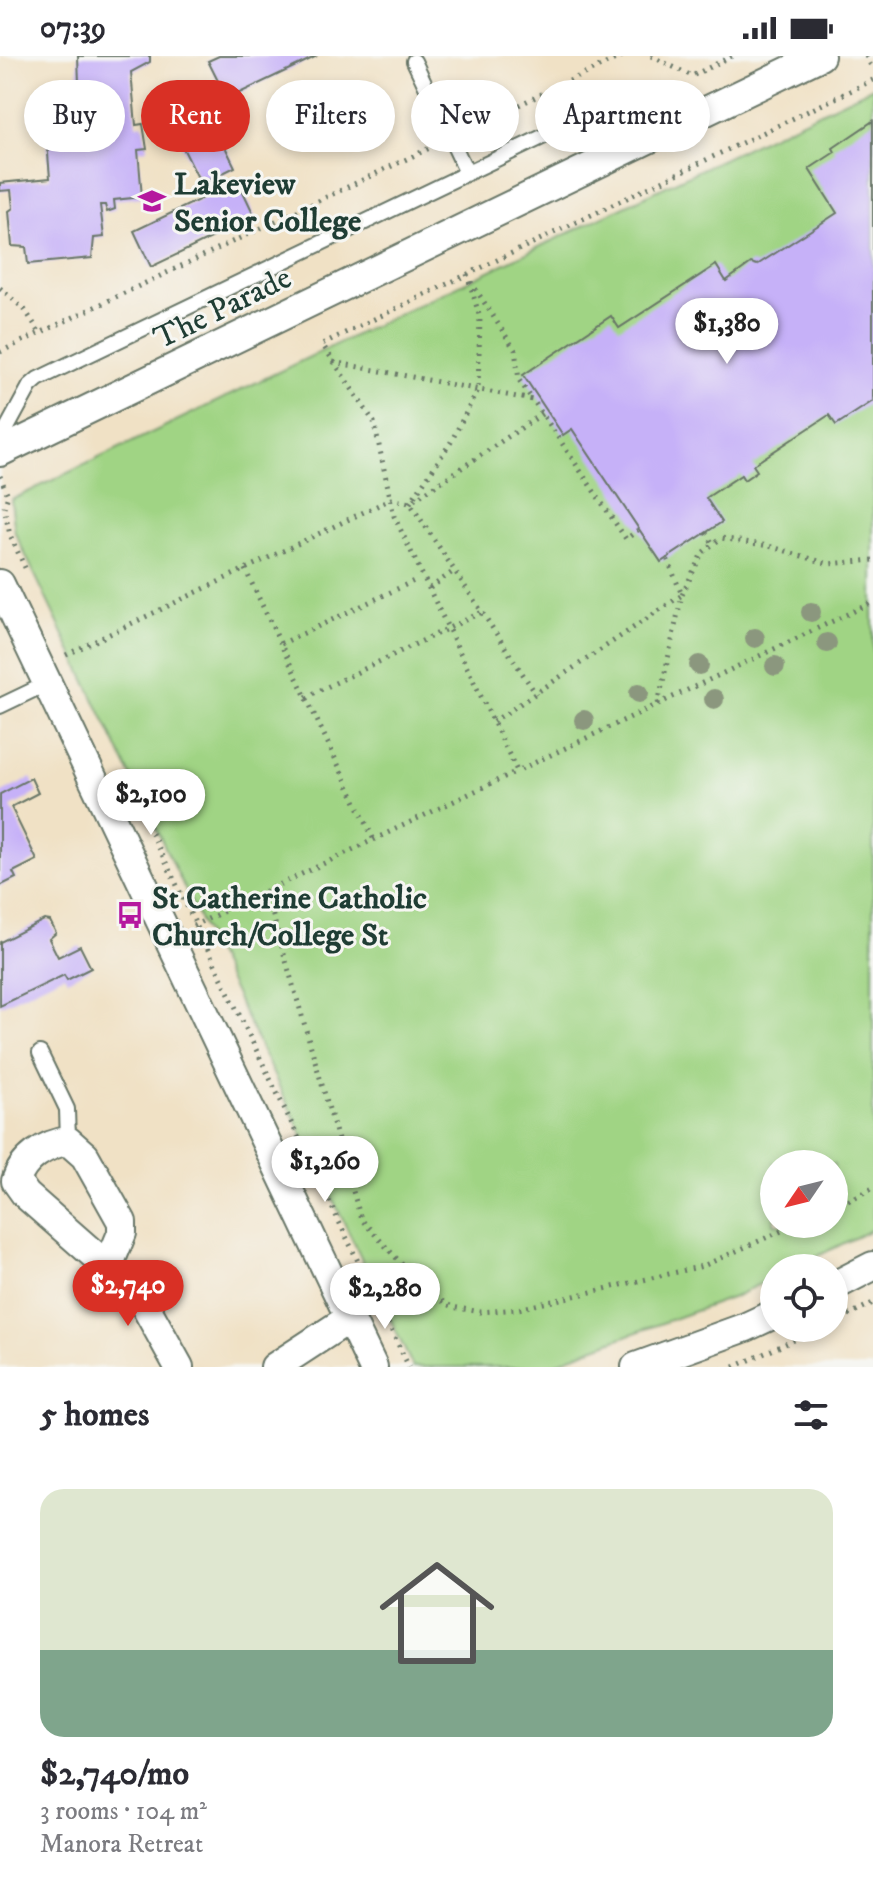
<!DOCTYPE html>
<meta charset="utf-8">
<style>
:root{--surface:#fff;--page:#f7f7f7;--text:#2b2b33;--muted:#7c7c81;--line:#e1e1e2;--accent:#d93025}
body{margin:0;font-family:"IM FELL DW Pica",serif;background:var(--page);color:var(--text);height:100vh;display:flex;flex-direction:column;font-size:30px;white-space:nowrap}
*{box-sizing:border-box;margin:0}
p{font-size:26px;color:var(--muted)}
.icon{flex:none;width:44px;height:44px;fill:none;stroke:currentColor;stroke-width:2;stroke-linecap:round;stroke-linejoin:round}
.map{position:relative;height:1311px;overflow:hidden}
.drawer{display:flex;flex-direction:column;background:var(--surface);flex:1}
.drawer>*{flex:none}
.hud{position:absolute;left:24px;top:24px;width:826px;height:72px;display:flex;gap:16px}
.needle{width:52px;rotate:235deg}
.fabs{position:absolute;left:760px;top:1094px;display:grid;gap:16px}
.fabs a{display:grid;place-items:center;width:88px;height:88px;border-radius:50%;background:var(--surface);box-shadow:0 4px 12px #0003;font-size:40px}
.price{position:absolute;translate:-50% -68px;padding:0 18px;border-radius:28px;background:#fff;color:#222;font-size:26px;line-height:52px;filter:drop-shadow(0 2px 4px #0008)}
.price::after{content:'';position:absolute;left:50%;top:48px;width:24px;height:18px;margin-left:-12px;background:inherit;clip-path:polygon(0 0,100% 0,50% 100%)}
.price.selected{background:var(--accent);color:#fff}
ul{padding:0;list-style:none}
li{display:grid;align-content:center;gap:16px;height:424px;padding:0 40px}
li+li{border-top:2px solid var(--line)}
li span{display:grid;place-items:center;height:248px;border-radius:24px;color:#555}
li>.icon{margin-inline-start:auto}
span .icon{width:144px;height:144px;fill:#fffc;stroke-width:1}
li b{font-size:34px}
h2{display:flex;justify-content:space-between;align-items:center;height:96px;padding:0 40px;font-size:34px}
.pill{padding:0 28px;border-radius:36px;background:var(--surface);box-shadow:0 4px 12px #0003;font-size:28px;line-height:72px}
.pill.selected{background:var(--accent);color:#fff}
.status{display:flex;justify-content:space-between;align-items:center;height:56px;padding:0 40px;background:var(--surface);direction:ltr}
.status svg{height:22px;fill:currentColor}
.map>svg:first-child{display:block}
.green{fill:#a0d484;stroke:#60885c;stroke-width:2;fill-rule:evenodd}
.building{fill:#c6b1f8}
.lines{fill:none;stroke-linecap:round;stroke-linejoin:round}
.service-casing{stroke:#687667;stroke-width:18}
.minor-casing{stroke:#687667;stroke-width:32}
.path{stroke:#687667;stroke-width:5;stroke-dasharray:2 6;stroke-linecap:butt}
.service{stroke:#fff;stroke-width:14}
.minor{stroke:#fff;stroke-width:28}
.tree{fill:#8b977e}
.labels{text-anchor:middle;stroke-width:6;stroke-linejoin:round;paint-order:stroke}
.poi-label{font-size:32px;font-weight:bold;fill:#1f3d34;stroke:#f6f6f2;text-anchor:start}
.street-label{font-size:32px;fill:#1f3d34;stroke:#f6f6f2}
</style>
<div class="status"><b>07:39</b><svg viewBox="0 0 49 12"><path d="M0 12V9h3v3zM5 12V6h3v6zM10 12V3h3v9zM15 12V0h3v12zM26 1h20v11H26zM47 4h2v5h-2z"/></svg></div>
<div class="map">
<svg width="873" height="1311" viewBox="0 0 873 1311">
<rect width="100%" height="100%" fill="#f6f6f2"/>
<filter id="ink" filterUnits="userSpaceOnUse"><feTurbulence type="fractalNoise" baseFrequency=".0125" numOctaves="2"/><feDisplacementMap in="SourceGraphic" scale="16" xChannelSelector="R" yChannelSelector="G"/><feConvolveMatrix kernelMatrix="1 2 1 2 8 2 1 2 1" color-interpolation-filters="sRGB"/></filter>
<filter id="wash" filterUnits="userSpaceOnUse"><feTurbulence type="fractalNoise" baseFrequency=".006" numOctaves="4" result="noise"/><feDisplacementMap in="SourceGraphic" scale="32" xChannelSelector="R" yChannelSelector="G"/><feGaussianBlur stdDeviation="1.8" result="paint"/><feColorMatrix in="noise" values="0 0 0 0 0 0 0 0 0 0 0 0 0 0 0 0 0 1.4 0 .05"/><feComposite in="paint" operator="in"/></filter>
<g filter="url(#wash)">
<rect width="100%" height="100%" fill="#f0e1c5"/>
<!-- green -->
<path class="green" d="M 873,31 L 873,1173 L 793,1212 L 774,1212 L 774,1221 L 734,1241 L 579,1297 L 549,1311 L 413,1311 L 15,477 L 11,444 ZM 774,1108 L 834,1108 L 834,1168 L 774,1168 Z"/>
<g id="blocks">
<!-- building -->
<path class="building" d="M 78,0 L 150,0 L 150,6 L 131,16 L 136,69 L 143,68 L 147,93 L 138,94 L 142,141 L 114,144 L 115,153 L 107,156 L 105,149 L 100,149 L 104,181 L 94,182 L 92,202 L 28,208 L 26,191 L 12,190 L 9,155 L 13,152 L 11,134 L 0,135 L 0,127 L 50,122 L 45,61 L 80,55 Z
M 219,0 L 317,0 L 227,43 L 208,5 Z
M 205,50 L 235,111 L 201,128 L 170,66 Z
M 873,65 L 873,345 L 836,369 L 829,359 L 753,409 L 757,415 L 744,424 L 741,419 L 706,442 L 722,466 L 661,506 L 572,373 L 563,379 L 523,319 L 611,260 L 619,272 L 716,209 L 726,225 L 751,207 L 757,209 L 837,157 L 809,113 L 835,96 L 833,92 Z
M 238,125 L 255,161 L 151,211 L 134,175 Z
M 31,722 L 38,737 L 11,751 L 37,804 L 13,816 L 16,822 L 0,830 L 0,738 Z
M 44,864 L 50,865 L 56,877 L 49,883 L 58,901 L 80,890 L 91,912 L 67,924 L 64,919 L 0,950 L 0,886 Z"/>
</g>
</g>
<g filter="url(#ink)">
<use href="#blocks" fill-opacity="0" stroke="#687667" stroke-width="2"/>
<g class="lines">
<!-- service casing -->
<g class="service-casing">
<path id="service" d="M 414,5 L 467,117
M 0,385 L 30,330 L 38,323 L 609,49 C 640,45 650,52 674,70
M 0,650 L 48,627
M 40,997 L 67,1053 L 68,1085"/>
</g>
<!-- minor casing -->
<g class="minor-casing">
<path id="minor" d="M 0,396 L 820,0
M 0,528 L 373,1311
M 108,1211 L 122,1177 L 122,1166 L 85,1100 L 68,1085 C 45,1088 23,1103 16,1125 L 26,1139 L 108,1211 L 143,1246 L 179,1311
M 834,1230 L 873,1210
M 275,1311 L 350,1262
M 636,1311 L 746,1271 L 774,1258"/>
</g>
<!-- path -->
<path class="path" d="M 651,0 L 692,20 L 732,0
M 866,0 L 873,14
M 873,24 L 322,288 L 374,366 L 394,460 L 517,715 L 873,546
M 468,73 L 622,0
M 471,226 L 515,294 L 519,324 L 532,343
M 0,232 L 25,254 L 40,277
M 0,296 L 434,90
M 333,306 L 533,344 L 626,483 L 638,474
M 0,420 L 8,439 L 4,452 L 10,479 L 27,516
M 414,444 L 542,358
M 410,447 L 451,386 L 478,333 L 480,262 L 467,218
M 706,477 L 713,488
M 245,513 L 374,784
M 430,532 L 454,515
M 281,588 L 418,523
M 66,599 L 391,443 L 410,447 L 536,638
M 306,641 L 482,556
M 658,648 L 682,539 L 702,497 L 721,482 L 769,490 L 829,508 L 873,504
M 493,666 L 682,539 L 667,502
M 131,734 L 409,1311
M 266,836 L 361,1163 L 427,1236 L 452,1251 L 481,1256 L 518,1253 L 703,1210 L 797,1168
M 193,870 L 517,715
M 834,1152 L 873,1132
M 834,1266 L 873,1247
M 734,1311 L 821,1272"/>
<!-- service -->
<use href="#service" class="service"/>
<!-- minor -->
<use href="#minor" class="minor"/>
</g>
<!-- trees -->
<g class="tree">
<circle cx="811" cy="556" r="10"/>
<circle cx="755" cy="582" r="10"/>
<circle cx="827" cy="587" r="10"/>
<circle cx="699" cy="609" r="10"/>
<circle cx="775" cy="610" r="10"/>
<circle cx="639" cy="637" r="10"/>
<circle cx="714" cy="643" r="10"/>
<circle cx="584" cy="664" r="10"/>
</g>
</g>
<!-- icons -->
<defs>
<g id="school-bare" transform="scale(2.16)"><path d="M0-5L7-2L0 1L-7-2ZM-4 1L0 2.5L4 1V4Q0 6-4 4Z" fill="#b5179e" stroke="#f6f6f2" stroke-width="2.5" paint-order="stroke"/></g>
<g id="bus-bare" transform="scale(2.16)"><path d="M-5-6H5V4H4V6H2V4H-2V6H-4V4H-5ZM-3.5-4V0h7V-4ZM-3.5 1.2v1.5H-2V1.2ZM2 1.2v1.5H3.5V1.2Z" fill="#b5179e" stroke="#f6f6f2" stroke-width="2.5" paint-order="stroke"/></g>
</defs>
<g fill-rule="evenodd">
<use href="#school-bare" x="152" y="145"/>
<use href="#bus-bare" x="130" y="859"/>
</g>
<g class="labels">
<!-- poi labels -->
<g class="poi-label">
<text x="174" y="138">Lakeview<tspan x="174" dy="37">Senior College</tspan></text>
<text x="152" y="852">St Catherine Catholic<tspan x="152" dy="37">Church/College St</tspan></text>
</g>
<!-- street labels -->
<g class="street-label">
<text transform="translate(222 251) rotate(-26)" y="11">The Parade</text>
</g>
</g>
</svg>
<div class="fabs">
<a><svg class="needle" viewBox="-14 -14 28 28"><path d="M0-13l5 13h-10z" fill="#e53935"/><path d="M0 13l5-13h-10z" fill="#7c7c81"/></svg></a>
<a><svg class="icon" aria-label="locate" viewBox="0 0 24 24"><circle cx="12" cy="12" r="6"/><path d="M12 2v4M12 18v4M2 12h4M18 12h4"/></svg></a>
</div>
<b class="price" style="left:727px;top:310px">$1,380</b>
<b class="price" style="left:151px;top:781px">$2,100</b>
<b class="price" style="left:325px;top:1148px">$1,260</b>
<b class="price selected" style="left:128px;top:1272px">$2,740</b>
<b class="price" style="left:385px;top:1275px">$2,280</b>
<div class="hud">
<a class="pill">Buy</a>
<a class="pill selected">Rent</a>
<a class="pill">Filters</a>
<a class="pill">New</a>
<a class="pill">Apartment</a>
</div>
</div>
<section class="drawer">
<h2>5 homes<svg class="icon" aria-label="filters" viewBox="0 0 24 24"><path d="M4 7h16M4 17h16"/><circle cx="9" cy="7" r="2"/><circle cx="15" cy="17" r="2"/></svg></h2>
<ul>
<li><span style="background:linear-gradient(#dfe7d0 65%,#7fa58c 0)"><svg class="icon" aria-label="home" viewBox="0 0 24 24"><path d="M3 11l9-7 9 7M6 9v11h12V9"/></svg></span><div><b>$2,740/mo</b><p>3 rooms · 104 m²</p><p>Manora Retreat</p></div></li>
</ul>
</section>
